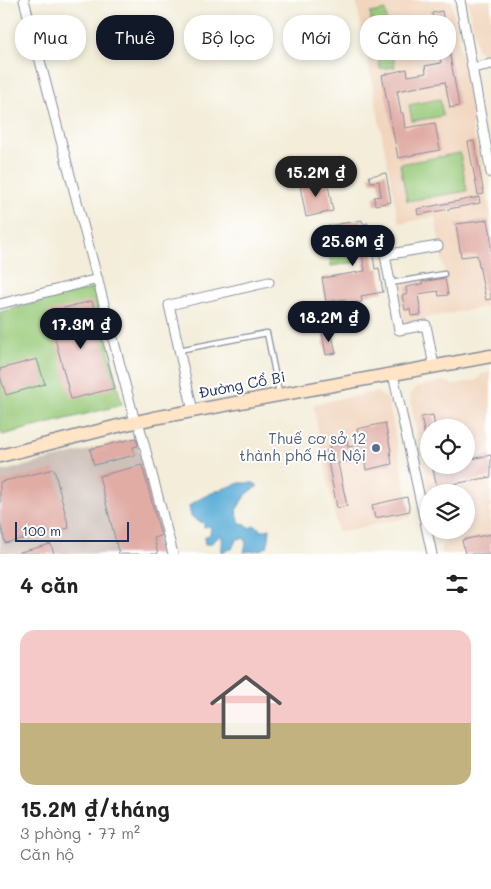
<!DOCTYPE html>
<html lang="vi">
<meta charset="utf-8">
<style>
:root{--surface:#fff;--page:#f6f6f6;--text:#222;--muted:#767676;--line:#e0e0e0;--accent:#111827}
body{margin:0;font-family:Mali,sans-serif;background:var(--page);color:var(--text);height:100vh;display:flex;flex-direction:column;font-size:19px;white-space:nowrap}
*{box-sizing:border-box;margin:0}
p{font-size:16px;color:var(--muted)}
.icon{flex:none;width:28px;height:28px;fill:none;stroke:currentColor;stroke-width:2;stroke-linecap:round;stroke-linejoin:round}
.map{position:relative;height:554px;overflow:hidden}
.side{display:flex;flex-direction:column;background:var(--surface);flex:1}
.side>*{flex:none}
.guide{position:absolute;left:15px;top:15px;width:461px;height:45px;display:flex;gap:10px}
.buttons{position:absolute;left:420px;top:419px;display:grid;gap:10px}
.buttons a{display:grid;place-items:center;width:55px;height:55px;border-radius:50%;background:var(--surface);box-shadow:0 2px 8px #0003;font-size:25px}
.scale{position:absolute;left:15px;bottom:12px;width:114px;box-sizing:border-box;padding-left:5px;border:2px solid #1b2f5e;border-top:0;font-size:14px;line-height:18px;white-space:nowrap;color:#1b2f5e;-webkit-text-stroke:4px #fff;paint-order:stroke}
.price{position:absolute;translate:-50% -42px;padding:0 11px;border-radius:18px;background:var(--accent);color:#fff;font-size:16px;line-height:32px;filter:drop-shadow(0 1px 2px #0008)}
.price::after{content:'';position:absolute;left:50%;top:30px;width:15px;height:11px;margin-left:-8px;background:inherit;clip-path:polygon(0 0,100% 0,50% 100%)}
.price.on{background:#222;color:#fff}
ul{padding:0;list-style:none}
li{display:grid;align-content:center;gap:10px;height:265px;padding:0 20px}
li+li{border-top:1px solid var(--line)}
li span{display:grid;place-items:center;height:155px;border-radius:15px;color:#555}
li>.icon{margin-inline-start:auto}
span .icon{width:90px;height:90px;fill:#fffc;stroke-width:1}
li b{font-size:21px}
h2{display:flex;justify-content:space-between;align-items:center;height:60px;padding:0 20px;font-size:21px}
.tag{padding:0 18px;border-radius:20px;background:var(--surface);box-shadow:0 2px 8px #0003;font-size:18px;line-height:45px}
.tag.on{background:var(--accent);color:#fff}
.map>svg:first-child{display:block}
.built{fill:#f1d5bd;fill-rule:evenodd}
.industrial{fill:#cec1ba}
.green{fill:#98c978;stroke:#5a7c6b}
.water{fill:#5daed8;stroke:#3c6e9b}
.building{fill:#e0aca4}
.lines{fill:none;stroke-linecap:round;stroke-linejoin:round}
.service-casing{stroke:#878e9c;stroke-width:7}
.minor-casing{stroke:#878e9c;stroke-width:11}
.secondary-casing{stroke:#878e9c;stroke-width:15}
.service{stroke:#fff;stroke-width:4.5}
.minor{stroke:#fff;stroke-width:9}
.secondary{stroke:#ffe4c6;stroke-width:12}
.service-dot{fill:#5c6f8a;stroke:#fff;stroke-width:2}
.labels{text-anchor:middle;stroke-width:4;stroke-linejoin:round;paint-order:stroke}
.street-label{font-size:15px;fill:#1b2f5e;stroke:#fff}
.service-label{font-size:15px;fill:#4e5e75;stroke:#fff;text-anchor:end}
</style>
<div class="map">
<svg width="491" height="554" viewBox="0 0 491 554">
<rect width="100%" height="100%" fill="#fff"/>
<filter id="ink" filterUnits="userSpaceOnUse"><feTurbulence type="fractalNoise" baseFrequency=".02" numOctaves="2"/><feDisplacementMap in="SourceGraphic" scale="10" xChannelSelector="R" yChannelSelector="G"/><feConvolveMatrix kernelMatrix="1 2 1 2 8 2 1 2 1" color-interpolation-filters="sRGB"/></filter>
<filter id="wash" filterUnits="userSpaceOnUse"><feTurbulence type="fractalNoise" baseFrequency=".0096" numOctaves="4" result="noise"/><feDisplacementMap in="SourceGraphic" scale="20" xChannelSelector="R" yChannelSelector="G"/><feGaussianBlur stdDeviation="1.12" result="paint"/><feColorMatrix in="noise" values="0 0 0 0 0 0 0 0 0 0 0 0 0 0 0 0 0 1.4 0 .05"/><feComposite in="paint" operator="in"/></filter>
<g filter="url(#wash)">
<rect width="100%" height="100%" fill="#f3edd9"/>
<!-- built -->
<path class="built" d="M 356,0 L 451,0 L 474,123 L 472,126 L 474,138 L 477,141 L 491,217 L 491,306 L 404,322 L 397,284 L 445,275 L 435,217 L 399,223 Z
M 468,0 L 491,0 L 491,56 L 487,57 L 477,50 Z
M 491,372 L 491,554 L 442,554 L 441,548 L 446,542 L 443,530 L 466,530 L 466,492 L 429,492 L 410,396 L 416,387 L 445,381 L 453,385 L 477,380 L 482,374 ZM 429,428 L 466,428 L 466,465 L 429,465 Z
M 376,392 L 388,399 L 411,517 L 338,532 L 313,404 Z"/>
<!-- industrial -->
<path class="industrial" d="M 136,438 L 167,554 L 0,554 L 0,472 Z"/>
<!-- green -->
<path class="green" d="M 385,10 L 395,67 L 380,69 L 370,13 Z
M 440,99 L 443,116 L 412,121 L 409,105 Z
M 460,153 L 467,191 L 407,201 L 400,164 Z
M 355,250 L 357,262 L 331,266 L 329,254 Z
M 94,288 L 122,405 L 2,435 L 0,426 L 0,312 Z"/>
<!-- water -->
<path class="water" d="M 240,483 L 254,483 L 258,486 C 253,489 246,494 242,500 C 240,503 239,507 236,510 L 239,521 L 241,523 L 246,524 L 247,527 L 250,528 L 253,526 L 256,526 L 262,531 L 270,529 L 269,539 L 267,547 L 260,550 L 244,552 L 246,544 L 245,539 L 241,538 L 236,540 L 232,549 L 226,550 L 222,553 C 221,546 224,541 221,535 L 210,544 L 205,544 L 204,538 L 210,534 L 211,527 L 208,526 L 204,527 L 204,523 L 198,521 L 191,516 L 189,506 C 205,494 222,489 240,483 Z"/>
<g id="blocks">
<!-- building -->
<path class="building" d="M 442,11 L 459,106 L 450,108 L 445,82 L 397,91 L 401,113 L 403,113 L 405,128 L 435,123 L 440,150 L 398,158 L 382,75 L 407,69 L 408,76 L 426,73 L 425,66 L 441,63 L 432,13 Z
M 474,141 L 484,194 L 478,195 L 468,142 Z
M 386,173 L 391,202 L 375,205 L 374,197 L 381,196 L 379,181 L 371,182 L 369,176 Z
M 327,180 L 333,211 L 306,217 L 300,186 Z
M 479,197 L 480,203 L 418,215 L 417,209 Z
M 362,220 L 363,224 L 368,223 L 375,269 L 379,268 L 383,292 L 361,296 L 362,302 L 346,305 L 345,299 L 326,302 L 322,278 L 365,271 L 359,236 L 326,241 L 324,230 L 329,230 L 328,226 Z
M 488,220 L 491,236 L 491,299 L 486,300 L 477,255 L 461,257 L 456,224 Z
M 445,278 L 448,295 L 439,296 L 438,291 L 418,294 L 421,315 L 411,316 L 410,309 L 405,310 L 402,295 L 407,295 L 406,287 L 422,284 L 422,282 Z
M 92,301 L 115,388 L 71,399 L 48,312 Z
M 331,330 L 336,353 L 326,355 L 322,332 Z
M 37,359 L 45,384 L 6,395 L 0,376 L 0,369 Z
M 433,415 L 435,428 L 429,428 L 429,440 L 426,441 L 421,417 Z
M 385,423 L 391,451 L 390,451 L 392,464 L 366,470 L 364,458 L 338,463 L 347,506 L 337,508 L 326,451 L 330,450 L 329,443 L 347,440 L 348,447 L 361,444 L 357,429 Z
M 136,438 L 138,446 L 133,447 L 135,455 L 94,465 L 90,449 Z
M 491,455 L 491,477 L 448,485 L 450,491 L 438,492 L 432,465 L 466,465 L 466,460 Z
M 142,465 L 161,536 L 154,538 L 158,554 L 119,554 L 99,476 Z
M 54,469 L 69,528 L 5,543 L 0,521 L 0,482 Z
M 407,497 L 410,511 L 375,518 L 372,505 Z
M 491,534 L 491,554 L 465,554 L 462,540 Z
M 51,544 L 54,554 L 21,554 L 20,552 Z"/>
</g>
</g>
<g filter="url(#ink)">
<use href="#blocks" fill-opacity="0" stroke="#878e9c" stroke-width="1"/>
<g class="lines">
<!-- service casing -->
<g class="service-casing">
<path id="service" d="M 391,283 L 444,274
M 179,350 L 267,333 L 279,393"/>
</g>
<!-- minor casing -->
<g class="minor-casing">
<path id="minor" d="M 24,0 L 135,422
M 460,0 L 491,173
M 472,68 L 491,64
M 0,304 L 98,279
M 434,366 L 426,325 L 399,330 L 385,255 L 438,246
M 393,374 L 432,554
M 193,411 L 169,305 L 269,282
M 138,421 L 173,554"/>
</g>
<!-- secondary casing -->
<g class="secondary-casing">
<path id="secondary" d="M 0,456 L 118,426 L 154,418 L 491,356"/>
</g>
<!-- service -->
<use href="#service" class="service"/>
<!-- minor -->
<use href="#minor" class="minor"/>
<!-- secondary -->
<use href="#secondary" class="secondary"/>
</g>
</g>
<!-- markers -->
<circle class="service-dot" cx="376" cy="448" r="5"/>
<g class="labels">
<!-- street labels -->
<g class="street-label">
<text transform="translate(242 385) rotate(-11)" y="5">Đường Cổ Bi</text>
</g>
<!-- service labels -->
<g class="service-label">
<text x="366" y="444">Thuế cơ sở 12<tspan x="366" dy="17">thành phố Hà Nội</tspan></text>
</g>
</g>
</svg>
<div class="buttons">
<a><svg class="icon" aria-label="locate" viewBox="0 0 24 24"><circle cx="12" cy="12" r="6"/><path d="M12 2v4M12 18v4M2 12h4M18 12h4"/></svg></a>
<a><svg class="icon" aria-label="layers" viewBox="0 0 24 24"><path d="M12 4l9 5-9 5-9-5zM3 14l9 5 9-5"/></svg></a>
</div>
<div class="scale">100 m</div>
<b class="price on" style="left:316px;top:198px">15.2M ₫</b>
<b class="price" style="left:353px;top:267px">25.6M ₫</b>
<b class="price" style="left:329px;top:343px">18.2M ₫</b>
<b class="price" style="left:81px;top:350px">17.3M ₫</b>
<div class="guide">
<a class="tag">Mua</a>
<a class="tag on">Thuê</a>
<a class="tag">Bộ lọc</a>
<a class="tag">Mới</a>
<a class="tag">Căn hộ</a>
</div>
</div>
<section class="side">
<h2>4 căn<svg class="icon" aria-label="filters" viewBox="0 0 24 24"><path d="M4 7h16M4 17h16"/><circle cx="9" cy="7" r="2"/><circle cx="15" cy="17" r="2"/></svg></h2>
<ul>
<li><span style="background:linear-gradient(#f6c9c9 60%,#c2b280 0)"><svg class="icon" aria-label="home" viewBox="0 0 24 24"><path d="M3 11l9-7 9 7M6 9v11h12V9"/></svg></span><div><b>15.2M ₫/tháng</b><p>3 phòng · 77 m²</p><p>Căn hộ</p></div></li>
</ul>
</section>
